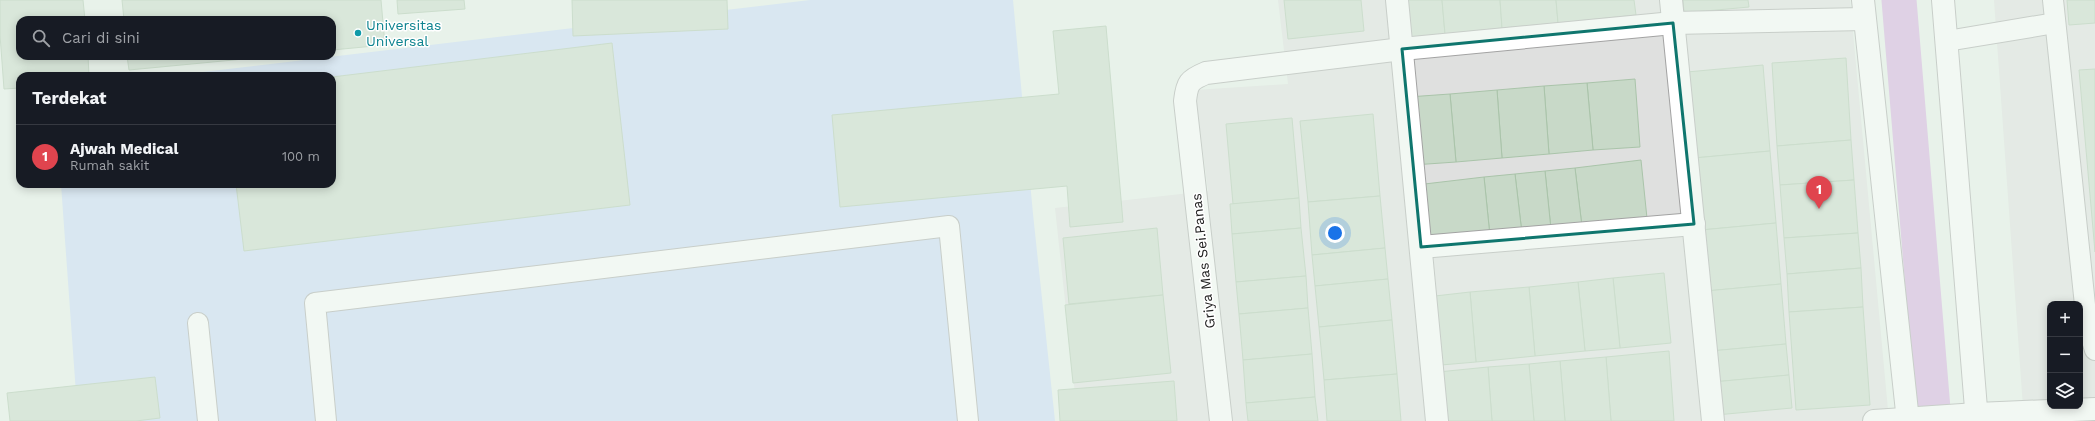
<!DOCTYPE html>
<html lang="id">
<meta charset="utf-8">
<style>
:root{--surface:#171b24;--page:#242831;--text:#f1f3f6;--muted:#9ea1a6;--line:#363941;--accent:#1a73e8}
body{margin:0;font-family:"Work Sans",sans-serif;background:var(--page);color:var(--text)}
.controls{position:absolute;right:12px;bottom:12px;display:grid;overflow:hidden;border-radius:8px;box-shadow:0 2px 10px #0003}
.controls button{width:36px;height:36px;display:grid;place-items:center;padding:0;border:0;border-bottom:1px solid var(--line);background:var(--surface);color:var(--text);font:20px sans-serif}
.you{position:absolute;left:1335px;top:233px;width:14px;height:14px;margin:-10px;border:3px solid #fff;border-radius:50%;background:#1a73e8;box-shadow:0 0 0 6px #1a73e833}
.badge{display:grid;place-items:center;width:26px;height:26px;border-radius:50%;background:var(--accent);color:#fff;font-size:13px;font-weight:700}
.pin{position:absolute;translate:-50% -33px;filter:drop-shadow(0 1px 2px #0008)}
.pin::after{content:'';position:absolute;top:21px;width:14px;height:12px;background:inherit;clip-path:polygon(0 0,100% 0,50% 100%)}
.list{margin:0;padding:0;list-style:none}
h2{display:flex;justify-content:space-between;align-items:center;height:52px;margin:0;padding:0 16px;font-size:17px}
h2 small{font-size:13px;font-weight:400;color:var(--muted)}
.list li{display:grid;grid-template-columns:26px 1fr auto;gap:12px;align-items:center;box-sizing:border-box;height:64px;padding:0 16px;border-top:1px solid var(--line)}
.list b{display:block;font-size:15px;white-space:nowrap}
.list p{margin:0;font-size:13px;white-space:nowrap;color:var(--muted)}
.list em{font-size:13px;font-style:normal;color:var(--muted)}
.icon{flex:none;width:22px;height:22px;fill:none;stroke:currentColor;stroke-width:2;stroke-linecap:round;stroke-linejoin:round}
.map{position:relative;flex:none;width:2095px;height:421px;overflow:hidden}
.search{position:absolute;background:var(--surface);box-shadow:0 2px 10px #0003;left:16px;top:16px;width:320px;height:44px;display:flex;align-items:center;gap:10px;box-sizing:border-box;padding:0 14px;border-radius:12px;color:var(--muted);font-size:15px}
.panel{position:absolute;background:var(--surface);box-shadow:0 2px 10px #0003;left:16px;top:72px;width:320px;height:116px;border-radius:12px}
.map>svg:first-child{display:block}
</style>
<div class="map">
<svg width="2095" height="421" viewBox="0 0 2095 421">
<rect width="100%" height="100%" fill="#e8f2ea"/>
<g fill="#dfe0df" fill-rule="evenodd">
<path d="M1278,0H1850L1889,421H1078L1055,208L1208,191L1195,90L1288,84Z"/>
<path d="M1994,0H2095V421H2024ZM2050,304H2080V406H2050Z"/>
</g>
<path fill="#c7d9fa" d="M810,0H1013L1033,214L1055,421H78L61,184H332V76H169Z"/>
<g fill="none" stroke-linecap="round" stroke-linejoin="round">
<path stroke="#d4a9df" stroke-width="35" d="M1899,0L1934,421"/>
</g>
<g fill="#c8d9c8" stroke="#aac4aa">
<path d="M0,0H83L85,20H20V56H88L89,76H20V88L4,89L0,35Z"/>
<path d="M122,0H381L385,45L332,50V20H124Z"/>
<path d="M397,0H464L465,9L398,14Z"/>
<path d="M572,0H727L728,29L573,36Z"/>
<path d="M1284,0H1361L1364,31L1288,39Z"/>
<path d="M1407,0H1442L1445,34L1411,37Z"/>
<path d="M1442,0H1500L1502,28L1445,34Z"/>
<path d="M1500,0H1556L1558,23L1502,28Z"/>
<path d="M1556,0H1634L1636,15L1558,23Z"/>
<path d="M1683,0H1748L1749,7L1684,13Z"/>
<path d="M2067,0H2095V23L2069,25Z"/>
<path d="M1106,26L1123,222L1070,227L1067,186L840,207L832,115L1059,94L1053,31Z"/>
<path d="M612,43L630,205L244,251L236,184H332V77Z"/>
<path d="M127,56H275L129,70Z"/>
<path d="M1846,58L1851,140L1777,146L1772,63Z"/>
<path d="M1763,65L1770,151L1694,158L1687,72Z"/>
<path d="M2095,69V252L2079,70Z"/>
<path d="M1635,79L1640,147L1593,150L1587,83Z"/>
<path d="M1587,83L1593,150L1549,154L1544,86Z"/>
<path d="M1544,86L1549,154L1502,158L1497,90Z"/>
<path d="M1497,90L1502,158L1456,162L1450,94Z"/>
<path d="M1450,94L1456,162L1413,165L1408,97Z"/>
<path d="M1373,114L1380,196L1308,202L1300,121Z"/>
<path d="M1292,118L1299,198L1233,204L1226,124Z"/>
<path d="M1851,140L1854,180L1780,185L1777,146Z"/>
<path d="M1770,151L1776,223L1701,230L1694,158Z"/>
<path d="M1641,160L1648,228L1583,235L1575,168Z"/>
<path d="M1575,168L1583,235L1552,239L1545,171Z"/>
<path d="M1545,171L1552,239L1523,242L1515,174Z"/>
<path d="M1515,174L1523,242L1491,246L1484,177Z"/>
<path d="M1484,177L1491,246L1423,252L1416,185Z"/>
<path d="M1854,180L1858,233L1784,238L1780,185Z"/>
<path d="M1380,196L1385,248L1312,255L1308,202Z"/>
<path d="M1299,198L1301,228L1232,234L1230,204Z"/>
<path d="M1776,223L1781,284L1706,291L1701,230Z"/>
<path d="M1157,228L1163,295L1069,304L1063,238Z"/>
<path d="M1301,228L1306,276L1236,282L1232,234Z"/>
<path d="M1858,233L1861,268L1787,274L1784,238Z"/>
<path d="M1385,248L1388,279L1315,286L1312,255Z"/>
<path d="M1861,268L1863,307L1789,312L1787,274Z"/>
<path d="M1664,273L1671,343L1620,348L1613,278Z"/>
<path d="M1306,276L1308,308L1239,314L1236,282Z"/>
<path d="M1613,278L1620,348L1585,351L1578,282Z"/>
<path d="M1388,279L1392,320L1319,327L1315,286Z"/>
<path d="M1578,282L1585,351L1535,356L1529,287Z"/>
<path d="M1781,284L1786,344L1711,351L1706,291Z"/>
<path d="M1529,287L1535,356L1476,362L1470,292Z"/>
<path d="M1470,292L1476,362L1441,365L1435,296Z"/>
<path d="M1163,295L1171,373L1073,383L1065,305Z"/>
<path d="M1863,307L1870,405L1796,410L1789,312Z"/>
<path d="M1308,308L1312,354L1243,360L1239,314Z"/>
<path d="M1392,320L1397,374L1324,380L1319,327Z"/>
<path d="M1786,344L1789,375L1713,382L1711,351Z"/>
<path d="M1669,351L1674,421H1611L1606,357Z"/>
<path d="M1312,354L1315,397L1246,403L1243,360Z"/>
<path d="M1606,357L1611,421H1565L1560,361Z"/>
<path d="M1560,361L1565,421H1534L1529,364Z"/>
<path d="M1529,364L1534,421H1492L1488,367Z"/>
<path d="M1488,367L1492,421H1442L1438,372Z"/>
<path d="M1397,374L1401,421H1327L1324,380Z"/>
<path d="M1789,375L1792,408L1716,415L1713,382Z"/>
<path d="M155,377L160,418L136,421H10L7,393Z"/>
<path d="M1174,381L1177,421H1060L1058,390Z"/>
<path d="M1315,397L1318,421H1248L1246,403Z"/>
</g>
<g fill="none" stroke-linecap="round" stroke-linejoin="round">
<g stroke="#a3a3a3" stroke-width="22">
<g id="service">
<path d="M2053,0L2087,324L2095,350"/>
<path d="M1947,41L2055,23"/>
<path d="M198,323L208,421"/>
<path d="M326,421L315,303L949,226L968,421"/>
</g>
</g>
<g stroke="#a3a3a3" stroke-width="24">
<g id="minor">
<path d="M1397,0L1437,421"/>
<path d="M1671,0L1713,421"/>
<path d="M1863,0L1908,421"/>
<path d="M1943,0L1977,421"/>
<path d="M1421,247L1694,224"/>
<path d="M1221,421L1185,101C1187,83 1189,80 1206,73L1402,49L1673,23L1864,19"/>
<path d="M1874,421L1977,414L2095,409"/>
</g>
</g>
<use href="#service" stroke="#fff" stroke-width="20"/>
<use href="#minor" stroke="#fff" stroke-width="22"/>
</g>
<path d="M0 0H2095V421H0ZM1673,23L1694,224L1421,247L1402,49Z" fill="#e8f2ea" fill-opacity=".55" fill-rule="evenodd"/>
<path fill="none" stroke="#0f766e" stroke-width="3" stroke-linejoin="round" d="M1673,23L1694,224L1421,247L1402,49Z"/>
<circle fill="#0f9aa8" stroke="#fff" stroke-width="1.5" cx="358" cy="33" r="4"/>
<g text-anchor="middle" dominant-baseline="central" stroke-width="3" stroke-linejoin="round" paint-order="stroke">
<g font-size="14" fill="#0d838f" stroke="#fff" text-anchor="start">
<text x="366" y="25">Universitas<tspan x="366" dy="16">Universal</tspan></text>
</g>
<g font-size="14" fill="#222" stroke="#fff">
<text transform="translate(1203 261) rotate(-96)">Griya Mas Sei.Panas</text>
</g>
</g>
</svg>
<div class="controls">
<button>+</button>
<button>−</button>
<button><svg class="icon" aria-label="layers" viewBox="0 0 24 24"><path d="M12 4l9 5-9 5-9-5zM3 14l9 5 9-5"/></svg></button>
</div>
<div class="you"></div>
<div class="pin badge" style="left:1819px;top:209px;background:#e0444e">1</div>
<div class="search"><svg class="icon" aria-label="search" viewBox="0 0 24 24"><circle cx="10" cy="10" r="6"/><path d="M15 15l6 6"/></svg>Cari di sini</div>
<section class="panel">
<h2>Terdekat<small></small></h2>
<ul class="list">
<li><span class="badge" style="background:#e0444e">1</span><div><b>Ajwah Medical</b><p>Rumah sakit</p></div><em>100 m</em></li>
</ul>
</section>
</div>
